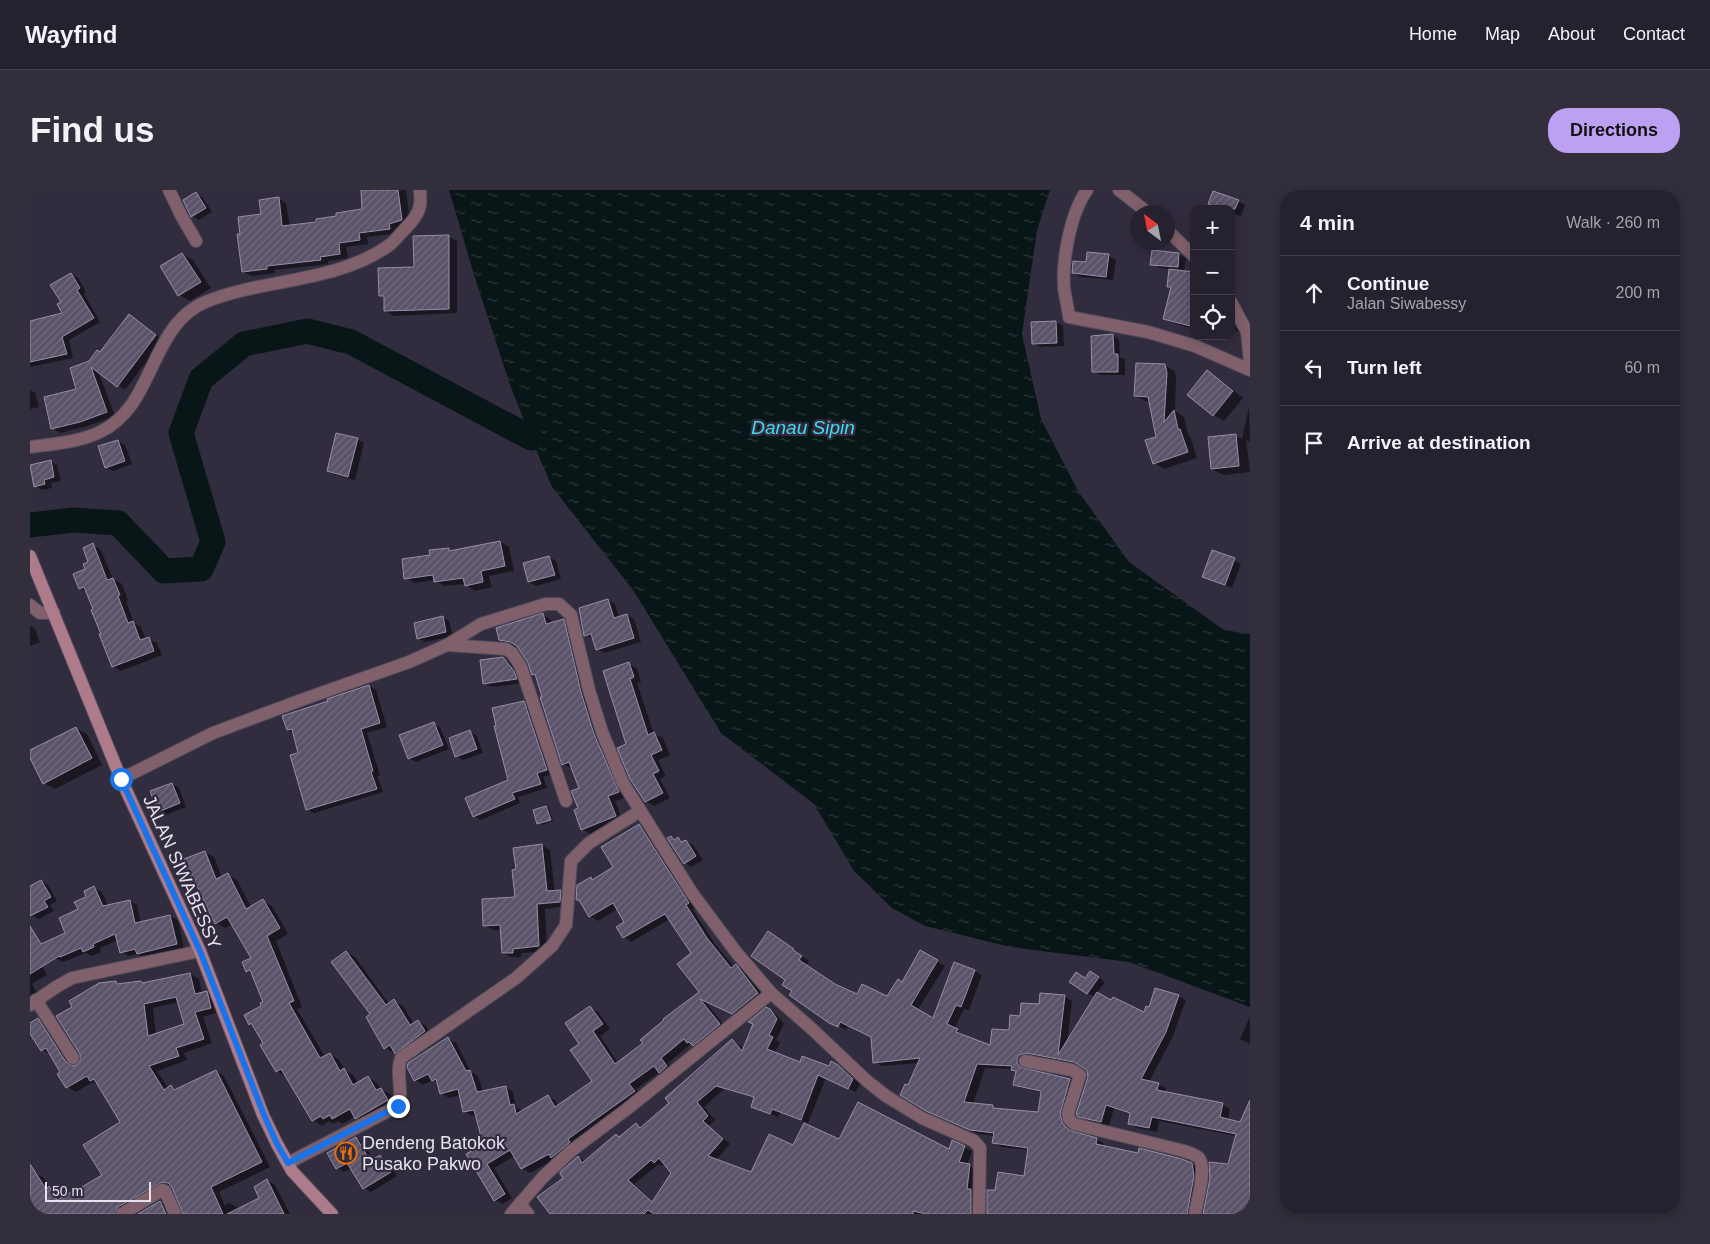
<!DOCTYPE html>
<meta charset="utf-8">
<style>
:root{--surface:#26212f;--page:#322e3b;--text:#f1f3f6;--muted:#a4a3aa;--line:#423e4b;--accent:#bca0f2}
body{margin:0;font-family:Arial,sans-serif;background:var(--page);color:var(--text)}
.controls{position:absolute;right:15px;top:15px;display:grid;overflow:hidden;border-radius:10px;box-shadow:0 2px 12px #0003}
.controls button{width:45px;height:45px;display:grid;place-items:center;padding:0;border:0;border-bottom:1px solid var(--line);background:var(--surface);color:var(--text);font:25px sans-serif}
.compass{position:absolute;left:1100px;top:15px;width:45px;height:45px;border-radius:50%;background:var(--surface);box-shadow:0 2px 12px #0003;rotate:328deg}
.scale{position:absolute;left:15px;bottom:12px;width:106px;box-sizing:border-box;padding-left:5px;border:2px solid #e6e2ef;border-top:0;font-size:14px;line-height:18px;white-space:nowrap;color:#e6e2ef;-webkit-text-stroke:4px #322c3f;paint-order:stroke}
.stop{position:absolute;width:15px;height:15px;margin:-11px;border:4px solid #1a73e8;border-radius:50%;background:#fff}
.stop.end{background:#1a73e8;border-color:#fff;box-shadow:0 1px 5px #0008}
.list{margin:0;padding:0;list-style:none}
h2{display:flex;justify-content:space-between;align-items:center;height:65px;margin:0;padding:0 20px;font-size:21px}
h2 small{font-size:16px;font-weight:400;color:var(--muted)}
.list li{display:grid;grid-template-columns:32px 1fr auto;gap:15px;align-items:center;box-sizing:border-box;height:75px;padding:0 20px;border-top:1px solid var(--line)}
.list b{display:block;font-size:19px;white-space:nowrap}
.list p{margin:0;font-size:16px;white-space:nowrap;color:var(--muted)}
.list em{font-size:16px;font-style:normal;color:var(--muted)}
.icon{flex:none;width:28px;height:28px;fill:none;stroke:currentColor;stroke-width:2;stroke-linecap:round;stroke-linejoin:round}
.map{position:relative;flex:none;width:1220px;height:1024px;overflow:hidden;border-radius:20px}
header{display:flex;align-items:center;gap:30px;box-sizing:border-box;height:70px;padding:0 25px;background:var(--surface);border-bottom:1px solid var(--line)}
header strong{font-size:24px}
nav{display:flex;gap:28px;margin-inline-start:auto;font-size:18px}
.intro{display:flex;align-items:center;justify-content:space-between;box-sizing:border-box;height:120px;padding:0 30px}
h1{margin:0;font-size:35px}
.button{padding:12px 22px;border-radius:20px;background:var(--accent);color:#111;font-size:18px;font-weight:700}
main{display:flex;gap:30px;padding:0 30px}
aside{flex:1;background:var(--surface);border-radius:20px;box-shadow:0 2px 12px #0003}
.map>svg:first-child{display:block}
</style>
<header>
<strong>Wayfind</strong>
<nav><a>Home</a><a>Map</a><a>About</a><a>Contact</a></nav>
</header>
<div class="intro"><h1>Find us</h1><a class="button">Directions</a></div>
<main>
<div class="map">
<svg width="1220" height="1024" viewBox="0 0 1220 1024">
<defs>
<pattern id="water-ripples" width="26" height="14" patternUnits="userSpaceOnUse" patternTransform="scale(1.25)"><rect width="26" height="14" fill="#091618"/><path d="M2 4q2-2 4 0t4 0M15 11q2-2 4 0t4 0" fill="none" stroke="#2d383a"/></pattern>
<pattern id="building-hatch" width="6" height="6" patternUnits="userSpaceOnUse" patternTransform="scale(1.25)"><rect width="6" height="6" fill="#5a5369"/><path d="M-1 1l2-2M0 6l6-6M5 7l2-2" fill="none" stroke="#726b7f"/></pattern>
</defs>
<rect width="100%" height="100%" fill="#322c3f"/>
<path fill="url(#water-ripples)" d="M419,0H1020L1007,40L992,144L1011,229L1048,301L1099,372L1194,440L1220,444V817L1099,772L980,757L895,736L862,718L824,681L784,614L691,543L603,400L522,297L501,248L480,195L445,88Z"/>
<g fill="#0007" fill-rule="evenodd">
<path d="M332,0H376L380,34L367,38L368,43L337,47L338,54L316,57L318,68L298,71V74L245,80V83L222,86L213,82L211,45L248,8L256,13L260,37L288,33L333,20Z"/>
<path d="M166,4L173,8L182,22L169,30L162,26Z"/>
<path d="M1208,11L1215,15L1211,26L1201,23V19H1189L1179,14Z"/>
<path d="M418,46L427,51V123L364,126L355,121V108L351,105L385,78Z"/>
<path d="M1058,63L1079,66L1086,70L1083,90L1050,87L1043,83L1057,74Z"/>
<path d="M152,64L163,70L181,98L160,111L149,105Z"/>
<path d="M1149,64L1156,68L1154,82L1164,83V139L1143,133L1135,128L1142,99L1138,96L1140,79L1129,78L1122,74Z"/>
<path d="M41,84L48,88L56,102L54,104L70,132L39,150L43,168L0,177V132L34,124L32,113Z"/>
<path d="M1201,128L1207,131L1212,143L1201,140Z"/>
<path d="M107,130L133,150L95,200L68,181L85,226L58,236L30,243L23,238L48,200L60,172Z"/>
<path d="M1026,132L1033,136L1034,156L1010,157L1003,153Z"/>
<path d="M1082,145L1089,149L1090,167L1095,169V185H1070L1063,181Z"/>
<path d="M1134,175L1145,181L1146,189L1145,221L1154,227L1158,245L1160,246L1167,268L1134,279L1124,273L1128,247L1120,212L1115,211L1105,206Z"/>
<path d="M1177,182L1188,188L1213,208L1194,231L1183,225Z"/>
<path d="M0,200L5,203L9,217L0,219Z"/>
<path d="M1219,217L1220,252L1216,250L1220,282L1193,285L1182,279L1206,246L1212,249Z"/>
<path d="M327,249L334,253L325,290L305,285L298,281Z"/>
<path d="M88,251L95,255L102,274L83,281L76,277Z"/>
<path d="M20,271L27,275L31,291L21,293L22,298L12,300L5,296L0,276Z"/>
<path d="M470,352L479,357L484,381L459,386L462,397L445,401L436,395L435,394L414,396L404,390L385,393L376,388L402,366L419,359L423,361Z"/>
<path d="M63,355L71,360L83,389L92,394L98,410L96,411L104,433L111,437L116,450L119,449L127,453L132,465L91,481L83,476L57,402L50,398L60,373Z"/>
<path d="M519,367L526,371L531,389L506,396L499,392Z"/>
<path d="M1204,370L1211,374L1202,398L1174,386Z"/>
<path d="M578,410L585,414L589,428L597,425L604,429L611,452L574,463L567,459L564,449L556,445Z"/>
<path d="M513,425L521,430L522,433L533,431L542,436L597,607L585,611L593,631L561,644L552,639L550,619L551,598L542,579L533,574L507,486L503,484L499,472L488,456L479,455L470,450Z"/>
<path d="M412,427L419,431L423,446L395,452L388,448Z"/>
<path d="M0,436L5,439L10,452L0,456Z"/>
<path d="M473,468L480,472L490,486L493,493L461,497L454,493Z"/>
<path d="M598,474L607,478L611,492L607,493L624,544L633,548L640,565L628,570L636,586L630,589L640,608L624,616L615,611L598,555Z"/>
<path d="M339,496L346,500L357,537L337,543L350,585L347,586L353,602L284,623L277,619L270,564L264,543L258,540L300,512Z"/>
<path d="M494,512L500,516L523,584L513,587L517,598L488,607L490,613L451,630L444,626L436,609L480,591Z"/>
<path d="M403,533L410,537L419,559L386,572L379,568Z"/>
<path d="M46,538L57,544L72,575L25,599L14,593L0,565V562Z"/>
<path d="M440,542L447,546L453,563L433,570L426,566Z"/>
<path d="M142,594L149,598L156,617L136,625L129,621Z"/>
<path d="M516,617L519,619L523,631L511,635L508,633Z"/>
<path d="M609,635L617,640L666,718L663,720L685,754L704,777L706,776L714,780L735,808L711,828L674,810L697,839L666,857L661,854L638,873L644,881L638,886L630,882L606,899L612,906L525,969L500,983L492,978L485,966L464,978L482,1008L473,1014L465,1010L438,965L455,955L447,925L442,926L434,921L430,905L419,908L411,903L408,893L403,890L393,895L385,890L418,848L426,853L441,882L448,886L453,902L476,897L483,902L486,917L491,920L492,922L518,906L526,911L529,916L563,891L550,854L560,818L568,822L580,839L570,846L588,873L614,854L671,803L662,763L640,729L601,752L594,747L596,733L588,719L568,731L560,726L552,712L547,710L561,689L564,690L585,678Z"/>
<path d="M641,648L646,650L648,649L654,652L656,651L663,655L673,670L661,677L655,673Z"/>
<path d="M512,655L520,660L525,702L530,701L539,706L538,716L515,719L517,761L491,763V767H481L473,763L472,740H463L454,735L487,708V680Z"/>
<path d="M175,662L184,667L192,688L198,685L207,690L221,717L233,711L242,716L258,744L246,751L272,817L267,819L295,867L300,864L309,870L316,881L323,885L328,893L338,887L347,893L351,899L360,904L367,915L336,933L325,926L313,934L308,931L303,934L299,931L292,936L283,930L256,887L247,881L234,854L224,836L220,834L235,812L224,785L217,781L223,769L203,734L195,738L186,733L169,699L162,695Z"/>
<path d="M11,691L18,695L27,711L20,715L24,721L9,729L2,725L0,721V697Z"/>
<path d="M64,698L72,702L78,716L100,711L107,715L111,733L140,726L148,730L154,758L115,768L108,764L99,766L91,762L88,750L70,758L71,762L62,766L56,763L33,772L25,768L49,720Z"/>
<path d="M746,747L779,771L776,775L807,796L828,806L858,808L872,793L891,762L915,776L887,821L904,830L944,781L952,785L939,820L934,819L924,839L934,845V846L962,856L980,841L991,827L1010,816L1034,806L1042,811L1037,853L1065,807L1057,803L1055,789L1067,786L1075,792L1067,803L1082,812L1114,824L1120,818L1148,806L1156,810L1143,846L1119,892L1128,894L1136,898L1135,903L1192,914L1200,919L1198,930L1211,934L1220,912V1024H1175L1198,975L1206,946L1129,931L1127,942L1107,938L1099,934L1101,924L1084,918L1079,936L1057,930L1049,926L1059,887L1058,880L1052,876L1004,867L994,874L995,880L1040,890L1047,894L1037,929L1040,940L1043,943L1067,949L1074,954L1073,957L1162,974L1170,979L1165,1024H958L966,1002L995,988L999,960L971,957L964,952L965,946L949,944L905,925L878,896L889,873L852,876L844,872L842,847L818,835L816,840L800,832L763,801L757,790ZM955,878L983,879L987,882L984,894L992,898L1012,903L1009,924L969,920L963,917L943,914Z"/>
<path d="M0,755L17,785L2,794L9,806L0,812Z"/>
<path d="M316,762L325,767L359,814L364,811L373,816L384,834L388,831L396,836L403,846L374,868L355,858Z"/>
<path d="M160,784L169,789L172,803L176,802L185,807L189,822L173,827L182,853L154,863L157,870L127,881L138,898L141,896L147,900L186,881L194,886L240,977L189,1002L195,1016L199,1013L208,1018L231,1008L237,990L245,995L260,1024H169L141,996L97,1022L95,1024H0V986L5,983L14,988L20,998L28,1003L31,1009L43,1004L74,986L92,932L69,895L63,892L46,902L37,897L32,882L21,865L12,860L0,841V834L8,829L16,834L44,877L52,872L86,792L90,795L111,792L115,794ZM149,812L155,835L126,845L123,818Z"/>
<path d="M736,819L747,825L754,834L746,850L750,852L745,863L771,873L799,877L807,876L816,881L830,894L826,902L796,888L778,933L750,922L748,927L730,920L722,916L725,908L694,899L674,917L685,930L679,936L700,954L686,970L722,984L764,957L809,950L920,961L934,957L942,961L937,975L947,980L948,1024H521L535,989L548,967L556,972L607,935L612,938L641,913L702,851L710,855L714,860ZM635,973L643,983L623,1012L604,994L629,974L632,976Z"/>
<path d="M1220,826V854L1210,849Z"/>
<path d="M326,948L333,952L343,970L350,966L357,970L367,986L341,1002L334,998L322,978L314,982L307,978L298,963Z"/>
<path d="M130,1012L139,1017L142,1024H110Z"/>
</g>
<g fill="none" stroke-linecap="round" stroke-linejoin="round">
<path stroke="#091618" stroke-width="25" d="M0,335L43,330L88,333L134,381L171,379L183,352L151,243L171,189L214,154L277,141L321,152L501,248"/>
</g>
<g fill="url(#building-hatch)" stroke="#978fa7" fill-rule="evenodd">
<path d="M331,0H368L372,30L359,34L360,39L329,43L330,50L309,53L310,64L290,67L291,70L237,76V79L212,82L207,44H210L208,27L231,24L229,10L249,7L252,36L286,32V29L306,26V23L332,19Z"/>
<path d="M1183,1L1209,10L1205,19H1190L1178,14Z"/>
<path d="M166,2L176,18L161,27L153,10Z"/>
<path d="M419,45V119L354,121V106H349L348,78L384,77L383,46Z"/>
<path d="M1122,60L1149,63L1148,77L1120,75Z"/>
<path d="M1057,62L1079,64L1076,87L1042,83L1043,71L1056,72Z"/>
<path d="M152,63L171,92L148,106L130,76Z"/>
<path d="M1139,79L1164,82V137L1133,129L1141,97H1137Z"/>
<path d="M41,83L50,98L47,100L64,128L32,147L37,164L0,172V131L32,123L27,114L31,112L20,95Z"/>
<path d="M99,124L126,145L87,197L61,177L77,222L50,232L21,239L14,207L46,199L40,178L59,171L67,160L70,162Z"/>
<path d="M1026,131L1027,153L1002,154L1001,132Z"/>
<path d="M1083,144L1084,164H1088V182H1062L1061,146Z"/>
<path d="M1106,173L1135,174L1137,183L1134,232L1144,220L1148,239H1150L1158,262L1123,274L1115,250L1126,247L1118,207L1104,206Z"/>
<path d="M1177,180L1203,201L1183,226L1157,205Z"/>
<path d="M306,243L328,248L318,287L297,281Z"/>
<path d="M1206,244L1209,276L1181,279L1178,247Z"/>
<path d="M88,250L95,271L75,278L68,256Z"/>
<path d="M21,270L24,287L14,290L15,294L4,297L0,275Z"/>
<path d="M470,351L475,376L451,381L453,392L435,396L433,388L404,392L403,385L374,389L372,369L400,365L399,360L419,358V361Z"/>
<path d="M63,353L77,390L83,388L90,405L88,406L98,433L103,431L110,450L119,447L124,461L82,477L69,444H71L61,420L63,419L54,397L49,399L43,384L55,379L53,374L58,372L53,358Z"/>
<path d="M1182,360L1205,368L1195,395L1172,387Z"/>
<path d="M519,366L525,385L498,392L493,373Z"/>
<path d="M578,409L584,428L597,424L604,448L566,460L561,444L554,446L549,418Z"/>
<path d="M513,423L516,434L534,429L551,502L564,544L589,602L578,606L586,626L551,640L544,620L548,618L541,601L549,598L539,572L532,575L510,507H512L505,484L502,485L498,473L487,456L480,452L469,450L466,438Z"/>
<path d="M413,426L416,442L387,449L384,433Z"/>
<path d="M473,467L484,481L487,489L453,494L450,470Z"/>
<path d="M599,472L604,487L600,489L618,545L624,542L632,560L621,565L629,581L623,584L633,603L615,612L600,589L587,558L596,554L573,481Z"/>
<path d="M339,495L350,533L331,539L343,581L341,582L347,599L276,620L260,565L268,563L262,539L257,540L252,526L298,511L297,509Z"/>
<path d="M494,511L517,580L507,583L511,594L482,603L485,609L443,627L435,608L478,590L464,536H466L462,518Z"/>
<path d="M404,532L413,555L378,569L369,545Z"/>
<path d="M46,537L62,568L13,594L0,568V560Z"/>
<path d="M440,540L447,559L425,567L419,548Z"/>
<path d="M142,593L150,613L128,622L120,601Z"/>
<path d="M516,616L521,630L507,634L503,620Z"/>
<path d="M609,634L659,713L656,715L677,748L701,778L706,774L728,803L702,824L670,809L690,834L663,856L659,852L657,853L654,849L631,868L637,876L629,883L624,876L599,894L605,901L538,949L540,952L521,968L519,964L491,979L480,960L457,974L475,1004L464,1011L436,964L453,954L444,920L433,922L428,899L410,904L406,889L402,891L398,884L384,891L377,877L378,873L418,847L436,881L440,880L447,902L476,896L480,915L484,914L486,924L518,905L525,917L562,891L540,860L549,854L535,833L560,816L573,834L563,841L585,874L613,853L610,850L634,830L633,829L669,802L647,774L661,763L635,724L593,748L586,737L594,732L583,713L559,727L549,710H546L547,695L561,687L562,690L583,677L571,657Z"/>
<path d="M641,646L644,650L648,647L651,652L656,650L666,666L654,674L637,648Z"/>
<path d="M512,654L517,701L531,700L530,712L507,714L509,756L483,759V763H472L470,735L453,736L452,709L485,707L482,680L486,679L483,658Z"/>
<path d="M175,661L186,689L198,683L216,719L233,709L250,738L237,746L264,811L259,813L290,868L300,863L310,881L314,878L323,895L338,886L346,900L351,898L358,910L325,929L320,919L302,929L300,925L293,929L291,926L282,931L251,879L246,882L230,855L233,853L221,833L219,835L214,825L231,816L230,813L233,812L220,780L216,782L212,772L221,768L197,727L185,734L166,694L161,696L151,670Z"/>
<path d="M11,690L21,707L14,711L18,717L0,726V696Z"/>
<path d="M64,696L73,716L100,710L105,733L140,725L147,754L107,764L105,759L90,763L85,744L63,754L64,757L53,762L51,758L30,767L29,766L0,784V736L11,754L35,743L29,728L48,719L44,712L56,707L54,701Z"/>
<path d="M738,741L764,759L763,760L772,766L769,770L805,794L827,804L832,794L857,806L868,789L872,792L890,760L908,770L881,815L903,828L924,772L945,780L931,817L926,815L917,834L928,839L926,842L960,855L962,839L979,840L980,825L990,826L991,813L1009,814L1010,803L1035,805L1028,865L1067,802L1081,810L1083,807L1114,822L1116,816L1119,817L1125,798L1149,805L1136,842L1111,889L1129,893L1127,900L1193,913L1190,927L1210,932L1220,910V1024H1173L1180,988L1179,972L1198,974L1206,944L1122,927L1119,938L1098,934L1100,923L1076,915L1071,932L1048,927L1046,924L1058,887L1057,880L1044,872L996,863L989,865L987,869V873L990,877L1040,889L1030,924L1033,934L1039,940L1067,948L1066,954L1108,963L1109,958L1152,969L1162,973L1164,986L1157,1024H957V1000H965L968,982L994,986L998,958L962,953L964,943L940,940L896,921L870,905L875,894L878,895L890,868L843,873L841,847L810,832L808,837L799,833L759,805L762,801L752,795L755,790L721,766ZM947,874L982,876L981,880L986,881L983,895L1010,901L1011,902L1008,922L963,918V915L934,912Z"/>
<path d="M316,761L356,815L364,809L380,835L388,830L395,841L365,864L360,855L354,859L336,827L340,824L301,772Z"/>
<path d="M1060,781L1069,787L1057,804L1039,792L1046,782L1055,788Z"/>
<path d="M160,783L165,804L177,801L181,818L165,822L174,849L146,858L149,866L119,876L134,900L141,895L144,900L186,880L232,972L181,997L193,1024H153L142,997L138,993L132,992L88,1017L84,1024H0V974L16,999L19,996L27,1010L41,1002L42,1003L72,985L53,955L90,932L64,889L60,891L57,886L36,898L27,884L30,882L16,858L11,861L0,844V833L8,828L36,872L44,876L50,871V864L26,826L42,817L39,811L69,793L86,791L87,794L111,791L112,793ZM146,807L154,834L118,846L114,814Z"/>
<path d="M736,817L740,819L747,829L739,845L743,847L737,859L770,872L772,866L799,876L801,871L808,875L823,889L818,899L788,885L771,930L742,919L740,924L721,917L724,907L686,896L667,912L678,926L673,931L693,949L678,966L721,982L739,944L763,955L774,933L809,949L828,912L919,959L922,950L935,956L929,972L940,974L937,999H941V1024H896L883,1021V1024H624L618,1020L614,1024H520L507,1007L533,988L530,984V982L548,966L552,973L586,944L589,947L606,933L610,938L639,913L635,908L702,849L712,861L723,834L718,832ZM629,968L641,983L622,1012L598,990L621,970L624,973Z"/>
<path d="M326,947L340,971L350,965L361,982L333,999L317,973L306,979L297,963Z"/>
<path d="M237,989L254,1024H197L229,1008L224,997Z"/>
<path d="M130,1011L136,1024H108Z"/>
</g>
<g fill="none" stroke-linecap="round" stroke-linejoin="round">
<g stroke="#4f495b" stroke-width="14">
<g id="minor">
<path d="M139,0L152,27L166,51"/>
<path d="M1057,0C1041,22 1032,69 1034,97C1035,107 1038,117 1039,127L1118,142L1165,156L1220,180"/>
<path d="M1089,0L1117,22"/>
<path d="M1138,41L1164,66"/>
<path d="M1201,112L1217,142L1220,173"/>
<path d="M0,257C22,254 50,252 70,242C126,216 119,133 178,111C236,88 305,93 358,56C364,52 369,45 374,40C380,34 389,24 390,15C391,10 390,5 390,0"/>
<path d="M0,415L10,423H24"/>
<path d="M417,455L476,459L482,463L491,477L536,611"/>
<path d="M91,589L183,543L274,509L379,472L417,455L451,434L516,414H529L541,425L559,500L572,542L593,593L662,703L706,762L741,803L782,839L837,891L856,906L892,928L944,951L950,958L949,1024"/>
<path d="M6,810L43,868"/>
<path d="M995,871L1042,880L1050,885L1038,923L1039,929L1044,934L1154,961C1160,963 1165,964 1169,968C1177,978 1167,1011 1165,1024"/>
<path d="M258,973L368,916C374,901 365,883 371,868L486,788L522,756L536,735L541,671L559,653L610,621"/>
<path d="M490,1013L498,1024"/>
<path d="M92,1024L132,1000L135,1001L145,1024"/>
<path d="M481,1024L513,987L541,961L597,919L741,803"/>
</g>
</g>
<g stroke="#4f495b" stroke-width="14">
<path id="tertiary" d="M0,815L26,797L42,788L170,761"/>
</g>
<g stroke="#4f495b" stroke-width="14">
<path id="secondary" d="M0,366L91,589L170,761L233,925L247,954L262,981L302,1024"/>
</g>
<use href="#minor" stroke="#80606a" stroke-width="12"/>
<use href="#tertiary" stroke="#80606a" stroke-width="12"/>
<use href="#secondary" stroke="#ad7b8a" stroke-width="12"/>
</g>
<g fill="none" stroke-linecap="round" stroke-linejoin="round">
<path stroke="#1a73e8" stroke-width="6" d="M91,589L170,761L234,925L247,954L258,973L368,916"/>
</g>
<defs>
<g id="restaurant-ring" transform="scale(1.125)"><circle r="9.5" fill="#322c3f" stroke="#e8710a" stroke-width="1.5"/><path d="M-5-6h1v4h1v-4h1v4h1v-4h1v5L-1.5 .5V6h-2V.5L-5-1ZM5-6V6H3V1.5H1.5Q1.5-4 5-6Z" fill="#e8710a"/></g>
</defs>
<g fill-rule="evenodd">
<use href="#restaurant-ring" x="316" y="963"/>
</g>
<g text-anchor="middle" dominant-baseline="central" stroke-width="4.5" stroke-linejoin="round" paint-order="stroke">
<g font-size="18" fill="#e6e2ef" stroke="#322c3f">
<text transform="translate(152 682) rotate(66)">JALAN SIWABESSY</text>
</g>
<g font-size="18" fill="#e6e2ef" stroke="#322c3f" text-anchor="start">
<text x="332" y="953">Dendeng Batokok<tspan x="332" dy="21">Pusako Pakwo</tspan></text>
</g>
<g font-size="19" font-style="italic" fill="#40d9ed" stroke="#322c3f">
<text x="773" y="237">Danau Sipin</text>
</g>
</g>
</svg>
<div class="controls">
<button>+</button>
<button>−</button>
<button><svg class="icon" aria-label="locate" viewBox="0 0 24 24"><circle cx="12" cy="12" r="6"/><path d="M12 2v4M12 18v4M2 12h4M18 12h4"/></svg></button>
</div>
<svg class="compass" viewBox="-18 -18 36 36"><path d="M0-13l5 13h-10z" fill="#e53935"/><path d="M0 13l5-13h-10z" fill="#a4a3aa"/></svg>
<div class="scale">50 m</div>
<div class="stop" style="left:91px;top:589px"></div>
<div class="stop end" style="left:368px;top:916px"></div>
</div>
<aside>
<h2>4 min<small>Walk · 260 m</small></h2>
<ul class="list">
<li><svg class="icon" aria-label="ahead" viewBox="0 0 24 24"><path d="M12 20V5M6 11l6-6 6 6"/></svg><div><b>Continue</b><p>Jalan Siwabessy</p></div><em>200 m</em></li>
<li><svg class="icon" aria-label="left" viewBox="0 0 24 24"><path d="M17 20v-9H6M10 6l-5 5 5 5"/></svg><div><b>Turn left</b></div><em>60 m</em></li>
<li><svg class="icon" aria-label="arrive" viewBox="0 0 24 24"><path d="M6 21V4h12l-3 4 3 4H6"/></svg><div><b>Arrive at destination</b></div></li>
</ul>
</aside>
</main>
